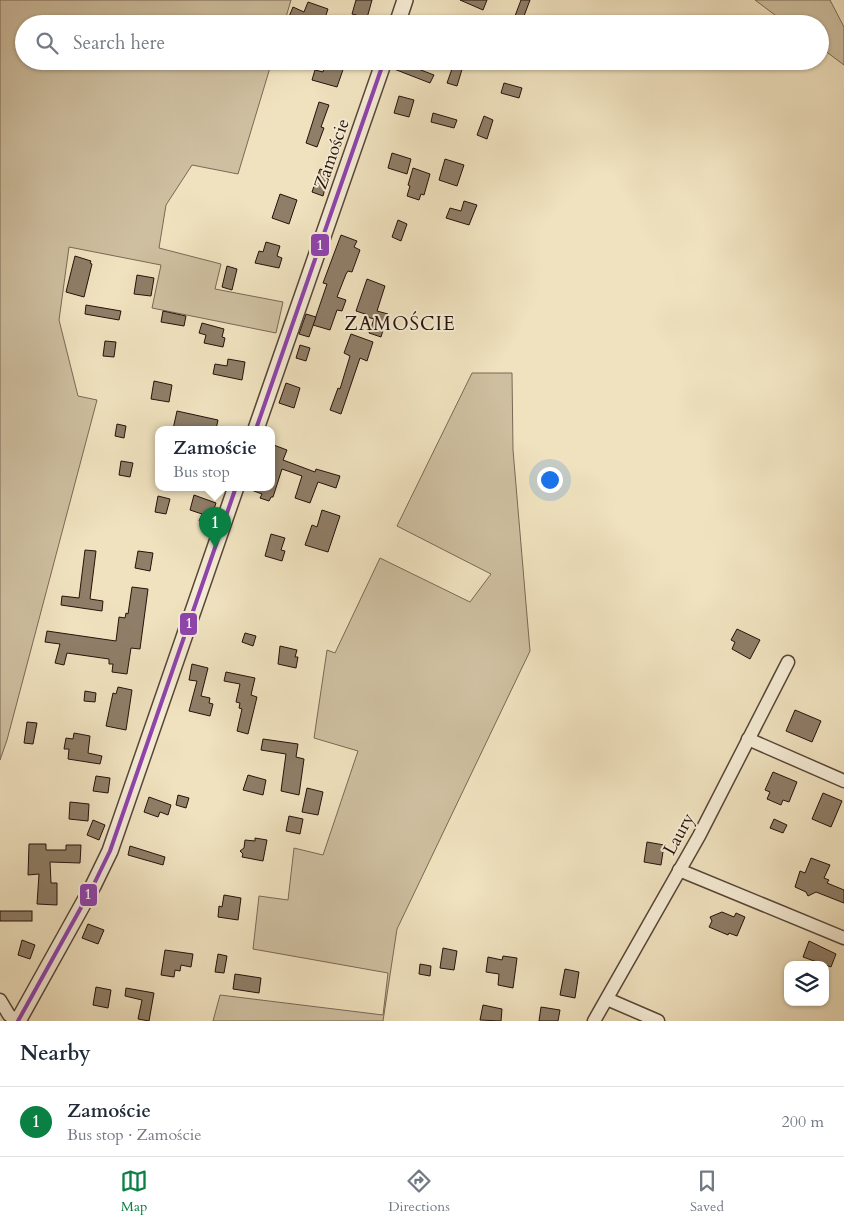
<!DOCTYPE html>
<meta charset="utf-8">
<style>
:root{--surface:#fff;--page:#f6f6f7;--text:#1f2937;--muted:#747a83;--line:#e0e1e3;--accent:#0b8043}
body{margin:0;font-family:Cardo,serif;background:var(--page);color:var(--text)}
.controls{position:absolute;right:15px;bottom:15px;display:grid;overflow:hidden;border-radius:10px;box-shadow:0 1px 4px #0004}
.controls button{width:45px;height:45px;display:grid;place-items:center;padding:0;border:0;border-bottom:1px solid var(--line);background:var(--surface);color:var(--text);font:25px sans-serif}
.you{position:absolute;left:549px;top:479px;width:18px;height:18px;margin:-12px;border:4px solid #fff;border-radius:50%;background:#1a73e8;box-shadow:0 0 0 8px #1a73e833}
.badge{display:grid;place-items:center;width:32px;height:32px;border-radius:50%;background:var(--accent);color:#fff;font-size:16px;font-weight:700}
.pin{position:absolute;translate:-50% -41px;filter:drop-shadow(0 1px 2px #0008)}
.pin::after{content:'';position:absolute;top:26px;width:18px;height:15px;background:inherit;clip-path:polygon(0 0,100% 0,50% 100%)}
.popup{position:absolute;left:155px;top:426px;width:120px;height:65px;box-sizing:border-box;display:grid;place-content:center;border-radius:10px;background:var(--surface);filter:drop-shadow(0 1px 4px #0005);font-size:16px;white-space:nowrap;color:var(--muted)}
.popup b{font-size:19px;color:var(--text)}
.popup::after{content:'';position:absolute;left:50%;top:100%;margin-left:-10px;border:10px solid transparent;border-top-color:var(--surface)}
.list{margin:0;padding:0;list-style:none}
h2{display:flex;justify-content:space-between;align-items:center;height:65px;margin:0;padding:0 20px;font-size:21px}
h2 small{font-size:16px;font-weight:400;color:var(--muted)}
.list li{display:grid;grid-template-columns:32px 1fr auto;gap:15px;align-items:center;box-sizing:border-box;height:70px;padding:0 20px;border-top:1px solid var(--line)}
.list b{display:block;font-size:19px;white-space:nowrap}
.list p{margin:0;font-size:16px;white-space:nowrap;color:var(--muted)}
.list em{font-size:16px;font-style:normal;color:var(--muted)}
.icon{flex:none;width:28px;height:28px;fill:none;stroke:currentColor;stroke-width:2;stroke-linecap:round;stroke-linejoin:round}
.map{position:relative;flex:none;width:844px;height:1021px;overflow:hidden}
.search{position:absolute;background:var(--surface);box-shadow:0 1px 4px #0004;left:15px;right:15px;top:15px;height:55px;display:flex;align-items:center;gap:12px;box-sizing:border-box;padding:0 18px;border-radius:28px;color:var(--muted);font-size:19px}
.sheet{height:135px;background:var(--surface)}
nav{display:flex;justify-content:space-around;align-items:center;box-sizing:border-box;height:70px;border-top:1px solid var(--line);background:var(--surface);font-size:14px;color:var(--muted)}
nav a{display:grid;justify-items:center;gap:2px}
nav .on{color:var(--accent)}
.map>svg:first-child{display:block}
</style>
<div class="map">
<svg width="844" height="1021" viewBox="0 0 844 1021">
<rect width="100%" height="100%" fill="#f0e2bf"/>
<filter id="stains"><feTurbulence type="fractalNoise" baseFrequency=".004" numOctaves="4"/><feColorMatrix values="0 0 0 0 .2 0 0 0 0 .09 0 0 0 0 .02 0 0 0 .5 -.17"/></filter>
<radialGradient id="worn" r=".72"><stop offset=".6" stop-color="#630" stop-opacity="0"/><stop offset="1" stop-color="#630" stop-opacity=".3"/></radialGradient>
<g fill="#cebfa0" stroke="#7a6855">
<path d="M0,0H291L284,24H24V61H272L238,174L192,165L166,205L159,248L221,264L215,289L283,302L276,333L152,308L161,265L69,247L59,320L78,396L97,400L7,740L0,760Z"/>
<path d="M755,0H830L844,27V65L820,47V24H787Z"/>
<path d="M472,373H512L513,450L530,651L397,929L383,1021H213L220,995L383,1015L388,973L253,949L259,896L288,900L294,848L323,855L358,751L314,738L327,650L335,653L380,558L470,602L491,574L397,526Z"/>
</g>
<g fill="#8f7e68" stroke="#26120a">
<path d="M356,0H372L367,18L352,14Z"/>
<path d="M460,0H487L483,10Z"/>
<path d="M521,0H530L521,24H512Z"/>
<path d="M308,2L328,9L323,24H286L293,7L304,12Z"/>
<path d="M326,61H346L337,87L312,80L315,70L323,72Z"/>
<path d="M397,61H412L413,67L434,75L430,83L394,69Z"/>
<path d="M454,63L463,66L457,86L447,83Z"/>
<path d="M504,83L522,88L519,98L501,93Z"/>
<path d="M399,96L414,100L409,117L394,113Z"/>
<path d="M319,102L329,105L321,127L324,128L317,147L306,143Z"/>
<path d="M433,113L457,120L454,128L431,122Z"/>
<path d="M484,116L493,120L487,139L477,135Z"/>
<path d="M392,153L411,159L407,174L388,168Z"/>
<path d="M445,159L464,165L457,186L439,180Z"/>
<path d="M413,168L430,174L424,195L421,194L419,200L407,196L410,186L408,185Z"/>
<path d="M320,169L329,172L323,196L312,192Z"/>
<path d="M280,194L297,200L289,224L272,218Z"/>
<path d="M464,201L477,205L469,225L446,218L450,208L461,211Z"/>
<path d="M398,220L407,224L401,241L392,237Z"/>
<path d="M341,235L357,241L354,247L360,250L352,272L348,271L346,274L337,297L346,300L342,311L337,310L330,330L313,325L327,284L323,283Z"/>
<path d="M266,242L280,246L277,256L282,258L279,268L255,263L259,251L263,252Z"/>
<path d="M75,256L91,261L90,263L92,264L84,297L66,292Z"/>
<path d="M227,266L237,269L232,290L222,287Z"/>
<path d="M137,275L154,278L151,296L134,294Z"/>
<path d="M367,279L385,286L377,311L388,314L381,337L369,333L374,319L367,317L368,315L356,311Z"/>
<path d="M86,305L121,311L119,320L85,314Z"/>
<path d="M163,311L186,316L184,326L161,322Z"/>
<path d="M306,314L316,317L309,337L299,334Z"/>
<path d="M202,323L224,329L222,337L225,338L223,347L204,343L206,335L199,333Z"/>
<path d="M351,334L373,342L367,361L360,358L341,414L330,410L338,388L340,389L350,356L344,353Z"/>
<path d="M105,341L116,342L114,357L103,356Z"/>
<path d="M300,345L310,348L306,361L296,358Z"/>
<path d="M228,359L245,362L242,380L213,374L215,364L227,366Z"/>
<path d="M154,381L172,385L169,402L151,399Z"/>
<path d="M286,383L300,388L294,408L279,403Z"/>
<path d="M177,411L218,420L216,429H173Z"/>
<path d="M117,424L126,426L124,438L115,436Z"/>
<path d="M271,444L287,450L283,460L315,472L316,469L340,476L336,488L318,482L310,503L295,498L302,476L282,469L273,497H271L269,501L260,498L262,494L246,488V487H271Z"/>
<path d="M121,461L133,463L130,477L119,475Z"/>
<path d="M194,495L216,503L209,524L199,521L202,514L190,510Z"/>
<path d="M158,496L170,499L166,514L155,512Z"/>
<path d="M322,510L340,516L328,552L305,545L312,525L317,527Z"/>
<path d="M271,534L285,538L281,550L285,551L282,561L265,556Z"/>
<path d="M85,550L96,551L90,599L103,601L102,611L61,605L62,596L79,598Z"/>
<path d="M138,551L153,553L150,571L135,568Z"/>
<path d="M132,587L148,589L140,649L131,648L127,674L112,672L113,664H109V659L67,653L64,665L55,663L60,644L45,642L47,631L116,641L119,617L125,618L126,613L128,614Z"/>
<path d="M737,629L760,640L750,659L732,649L735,642L731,640Z"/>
<path d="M245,633L256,636L253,646L242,642Z"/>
<path d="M280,646L297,650L295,657H298L296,668L278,664Z"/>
<path d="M192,664L208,668L201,696L210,698L209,703L213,704L210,716L189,711L197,681L189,680Z"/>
<path d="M226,672L255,678L251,695L257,697L248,734L237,731L242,709L239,708L240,703L236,702L240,684L224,681Z"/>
<path d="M118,687L132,690L126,730L106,726L113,693L116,694Z"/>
<path d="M85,691L96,693L95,702L84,701Z"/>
<path d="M795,710L821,721L812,742L786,731Z"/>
<path d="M27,722L37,723L33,744L24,743Z"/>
<path d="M74,733L90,736L88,753L102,756L100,764L68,759L69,749H64L66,738L73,739Z"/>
<path d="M263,739L298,744L296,757L304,759L299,795L281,791L286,754L261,750Z"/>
<path d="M773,772L797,782L789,802L783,800L781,805L767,799L770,792L765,790Z"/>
<path d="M248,775L266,780L263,795L243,790Z"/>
<path d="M96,776L110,778L108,793L93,791Z"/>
<path d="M307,788L323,792L318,815L302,812Z"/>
<path d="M823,793L842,801L831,827L812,819Z"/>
<path d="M178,795L189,798L186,808L176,805Z"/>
<path d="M149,797L171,805L168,815L160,812L158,817L144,812Z"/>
<path d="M70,802L89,804L88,821L69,819Z"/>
<path d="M289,816L303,819L300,834L286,831Z"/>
<path d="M774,819L787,825L783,833L770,828Z"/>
<path d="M93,820L105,825L99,840L87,835Z"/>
<path d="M255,838L267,840L263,861L242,857L243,854L240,851L244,848L245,840L255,841Z"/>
<path d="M647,842L664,845L661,865L644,862Z"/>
<path d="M29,844H46V850H66V845H81L80,863L50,862L51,883H57V905L37,904L39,874L28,875Z"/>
<path d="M130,846L165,857L163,865L128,855Z"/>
<path d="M811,858L830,865L824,878L829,880L827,883L844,890V903L816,892L808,896L806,892L795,887L800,871L805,873Z"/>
<path d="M224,895L241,898L238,920L218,917L219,906L222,907Z"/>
<rect x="0" y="911" width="32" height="10"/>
<path d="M722,912L734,917L736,913L745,917L737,936L729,933L728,935L709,927L712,921L710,917Z"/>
<path d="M88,924L104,930L98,944L82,938Z"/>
<path d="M22,940L35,945L30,959L18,955Z"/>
<path d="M809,941L836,954L831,967L803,957Z"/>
<path d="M443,948L457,951L454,970L440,968Z"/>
<path d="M165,950L193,954L191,967L181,965L180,971L175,970L174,977L161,975Z"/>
<path d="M218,954L227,956L224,973L215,972Z"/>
<path d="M503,956L517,958L513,988L498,985L499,974L486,972L488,957L502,960Z"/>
<path d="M420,964L431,966L430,976L419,974Z"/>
<path d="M565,969L579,972L575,998L560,995Z"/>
<path d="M235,974L261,978L259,993L233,989Z"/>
<path d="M96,987L111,990L108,1008L93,1005Z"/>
<path d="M126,988L154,993L149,1021L138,1019L142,1000L125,996Z"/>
<path d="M483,1005L502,1009L501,1021L480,1020Z"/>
<path d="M541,1007L560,1010L558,1021H539Z"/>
</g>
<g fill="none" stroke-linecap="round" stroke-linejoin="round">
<g stroke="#584637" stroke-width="15">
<g id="minor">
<path d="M748,739L844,781"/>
<path d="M679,870L844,938"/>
<path d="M607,999L658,1021"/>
<path d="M0,1000L9,1015L17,1021"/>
<path d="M594,1021L699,836L788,662"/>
</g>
</g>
<g stroke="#584637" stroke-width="18">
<g id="tertiary">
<path d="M397,24L405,0"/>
<path d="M256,429L384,61"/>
<path d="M18,1021L93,886L110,851L236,487"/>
</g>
</g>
<use href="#minor" stroke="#f5ecd5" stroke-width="12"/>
<use href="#tertiary" stroke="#f5ecd5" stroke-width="15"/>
<g stroke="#f5ecd5" stroke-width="8">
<g id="bus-1">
<path d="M256,429L384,61"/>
<path d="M18,1021L93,886L110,851L236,487"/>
</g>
</g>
<use href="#bus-1" stroke="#8e44ad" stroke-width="4"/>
</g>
<g text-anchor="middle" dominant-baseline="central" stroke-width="4" stroke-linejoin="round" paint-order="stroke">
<g font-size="18" fill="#26120a" stroke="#f5ecd5">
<text transform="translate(332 154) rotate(-71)">Zamoście</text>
<text transform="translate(679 834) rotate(-61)">Laury</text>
</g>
<g font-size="19" letter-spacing="1" fill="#26120a" stroke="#f5ecd5">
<text x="400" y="324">ZAMOŚCIE</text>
</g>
</g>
<g stroke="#f5ecd5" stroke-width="2">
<rect x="310" y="233" width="20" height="24" rx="5" fill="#8e44ad"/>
<rect x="179" y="612" width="19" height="24" rx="5" fill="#8e44ad"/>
<rect x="79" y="883" width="19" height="24" rx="5" fill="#8e44ad"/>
</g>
<g font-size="14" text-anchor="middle" font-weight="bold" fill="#fff">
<text x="320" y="250">1</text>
<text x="189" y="628">1</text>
<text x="88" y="899">1</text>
</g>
<rect width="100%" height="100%" filter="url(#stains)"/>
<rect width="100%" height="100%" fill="url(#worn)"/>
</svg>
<div class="controls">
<button><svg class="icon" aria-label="layers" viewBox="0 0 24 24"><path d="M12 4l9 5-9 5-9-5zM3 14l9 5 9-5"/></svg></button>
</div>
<div class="you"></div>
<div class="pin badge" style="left:215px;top:548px">1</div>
<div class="popup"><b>Zamoście</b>Bus stop</div>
<div class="search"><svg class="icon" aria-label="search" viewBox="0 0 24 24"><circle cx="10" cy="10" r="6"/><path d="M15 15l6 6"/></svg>Search here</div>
</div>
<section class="sheet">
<h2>Nearby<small></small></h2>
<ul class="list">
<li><span class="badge">1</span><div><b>Zamoście</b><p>Bus stop · Zamoście</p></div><em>200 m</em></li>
</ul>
</section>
<nav>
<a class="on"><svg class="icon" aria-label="map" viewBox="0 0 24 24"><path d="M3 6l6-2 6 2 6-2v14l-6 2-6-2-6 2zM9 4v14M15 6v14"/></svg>Map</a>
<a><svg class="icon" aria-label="directions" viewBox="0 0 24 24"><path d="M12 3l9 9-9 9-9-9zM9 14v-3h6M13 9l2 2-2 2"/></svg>Directions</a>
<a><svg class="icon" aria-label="saved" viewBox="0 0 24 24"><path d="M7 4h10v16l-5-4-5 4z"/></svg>Saved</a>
</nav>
